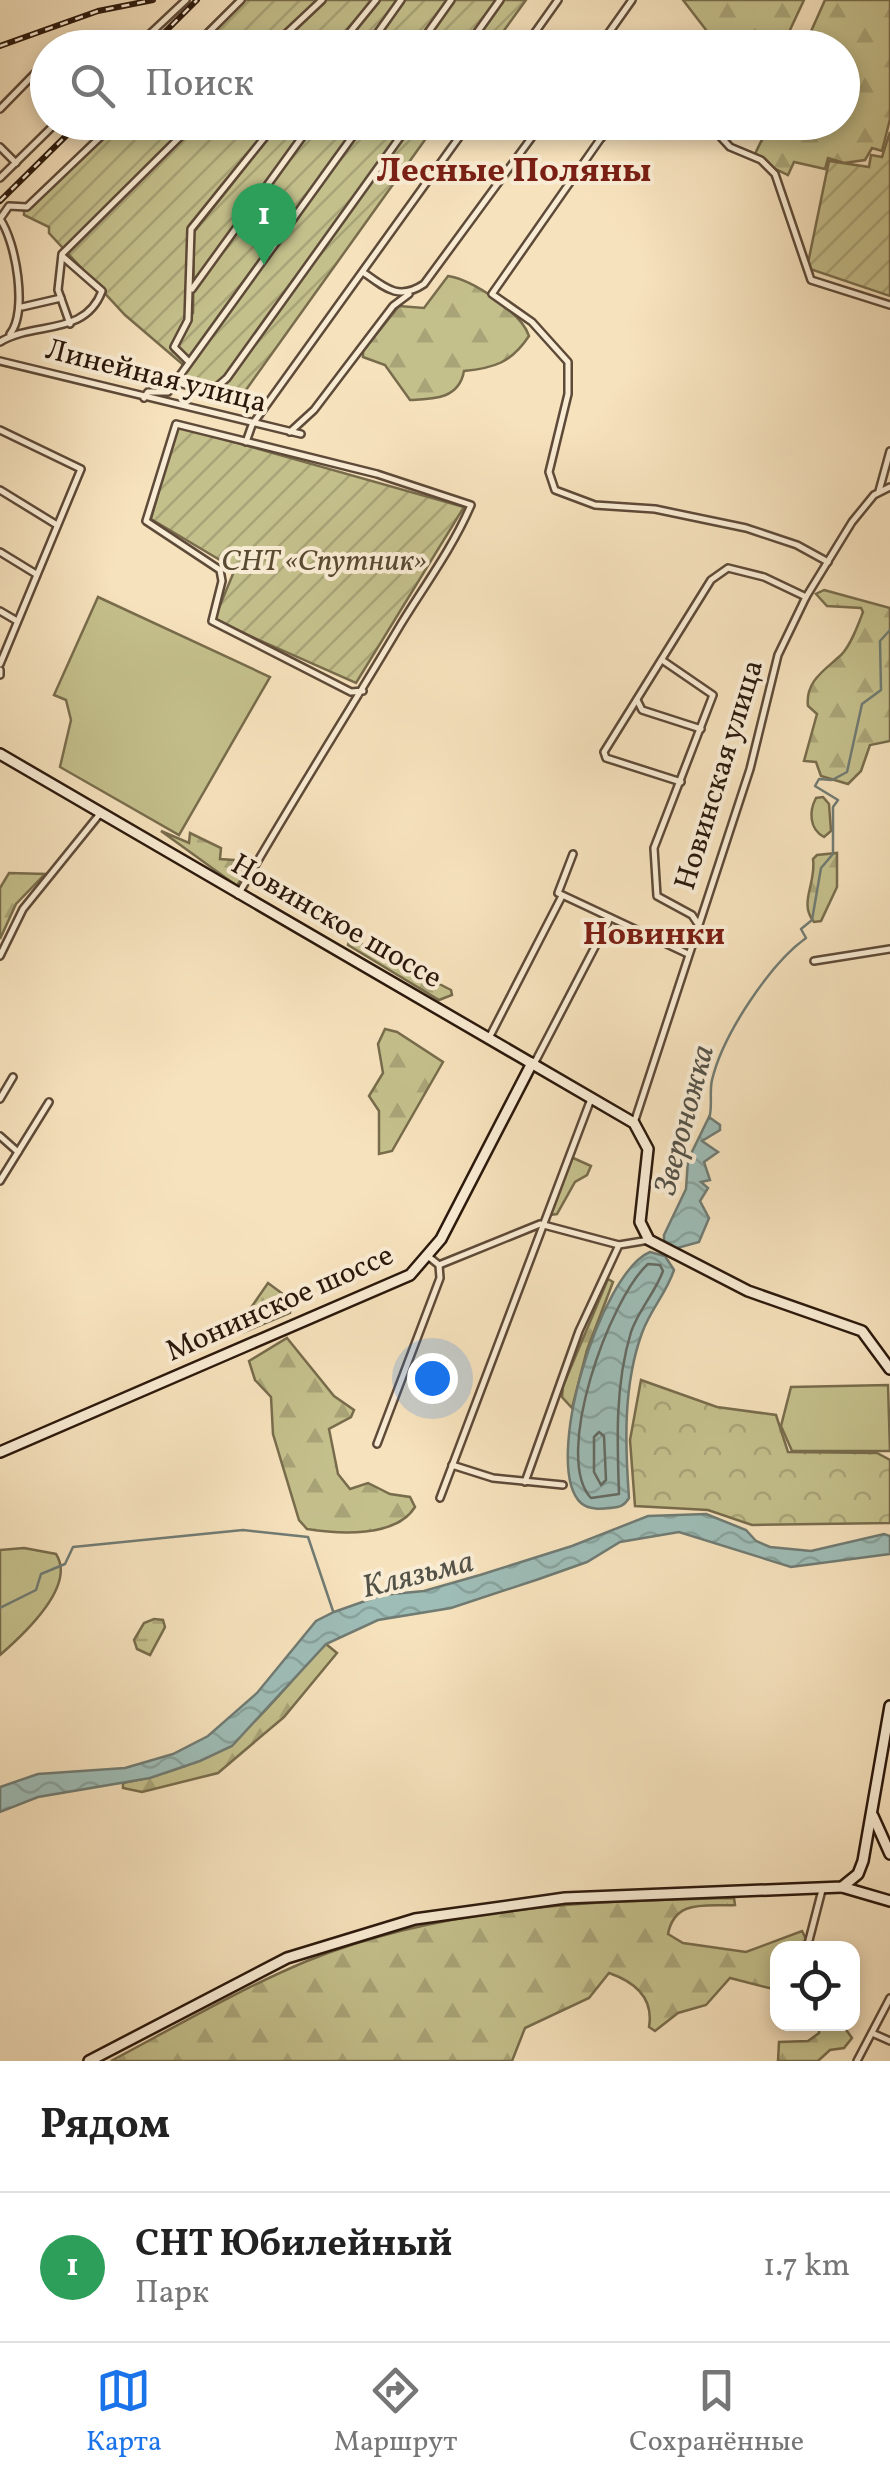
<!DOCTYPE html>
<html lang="ru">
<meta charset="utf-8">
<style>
:root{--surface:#fff;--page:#f6f6f6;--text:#222;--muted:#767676;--line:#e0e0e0;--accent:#1a73e8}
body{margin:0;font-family:Vollkorn,serif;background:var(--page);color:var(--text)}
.controls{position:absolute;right:30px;bottom:30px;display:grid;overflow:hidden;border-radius:20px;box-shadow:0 5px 15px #0003}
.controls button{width:90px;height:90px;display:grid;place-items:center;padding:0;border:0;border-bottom:2px solid var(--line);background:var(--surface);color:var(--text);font:50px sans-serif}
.you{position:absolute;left:432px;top:1378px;width:35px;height:35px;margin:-25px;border:8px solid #fff;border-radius:50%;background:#1a73e8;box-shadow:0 0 0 15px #1a73e833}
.badge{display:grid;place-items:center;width:65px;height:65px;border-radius:50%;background:var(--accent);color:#fff;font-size:32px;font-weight:700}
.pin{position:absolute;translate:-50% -82px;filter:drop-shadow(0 2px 5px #0008)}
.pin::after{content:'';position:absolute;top:52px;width:35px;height:30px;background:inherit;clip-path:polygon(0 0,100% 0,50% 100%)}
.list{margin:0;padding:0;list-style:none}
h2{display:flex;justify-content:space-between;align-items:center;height:130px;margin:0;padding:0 40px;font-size:42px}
h2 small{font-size:32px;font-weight:400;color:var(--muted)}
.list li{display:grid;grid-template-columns:65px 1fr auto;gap:30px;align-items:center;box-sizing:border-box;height:150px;padding:0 40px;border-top:2px solid var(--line)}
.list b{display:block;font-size:38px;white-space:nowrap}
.list p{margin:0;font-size:32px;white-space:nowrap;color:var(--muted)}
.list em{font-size:32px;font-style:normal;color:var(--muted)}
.icon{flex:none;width:55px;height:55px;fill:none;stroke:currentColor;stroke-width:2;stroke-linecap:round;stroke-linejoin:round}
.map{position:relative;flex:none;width:890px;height:2061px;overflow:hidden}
.search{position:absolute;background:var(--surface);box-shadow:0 5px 15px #0003;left:30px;right:30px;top:30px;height:110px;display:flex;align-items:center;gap:25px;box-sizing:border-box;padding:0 35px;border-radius:55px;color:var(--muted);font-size:38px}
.sheet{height:280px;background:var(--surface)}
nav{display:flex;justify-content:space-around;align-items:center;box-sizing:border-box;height:140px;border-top:2px solid var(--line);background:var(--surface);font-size:28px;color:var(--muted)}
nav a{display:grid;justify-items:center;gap:5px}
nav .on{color:var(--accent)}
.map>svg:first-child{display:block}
</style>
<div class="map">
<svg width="890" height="2061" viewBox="0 0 890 2061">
<defs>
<pattern id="forest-firs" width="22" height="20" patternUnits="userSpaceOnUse" patternTransform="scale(2.5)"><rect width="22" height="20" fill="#c4c08c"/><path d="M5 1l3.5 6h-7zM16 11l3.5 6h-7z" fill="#a9a478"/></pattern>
<pattern id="wetland-marsh" width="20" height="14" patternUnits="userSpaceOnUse" patternTransform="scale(2.5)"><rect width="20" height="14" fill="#c4c08c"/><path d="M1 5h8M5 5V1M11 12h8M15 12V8" fill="none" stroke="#a9a478"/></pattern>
<pattern id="park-crowns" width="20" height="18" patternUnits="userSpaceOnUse" patternTransform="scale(2.5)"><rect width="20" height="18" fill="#c4c08c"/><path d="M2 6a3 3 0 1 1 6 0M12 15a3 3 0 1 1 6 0" fill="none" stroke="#a9a478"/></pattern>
<pattern id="garden-furrows" width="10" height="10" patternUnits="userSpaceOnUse" patternTransform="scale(2.5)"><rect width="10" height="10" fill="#c4c08c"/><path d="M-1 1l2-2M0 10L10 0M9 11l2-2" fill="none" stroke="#a9a478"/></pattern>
<pattern id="water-waves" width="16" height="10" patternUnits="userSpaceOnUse" patternTransform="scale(2.5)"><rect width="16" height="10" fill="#9ebdb7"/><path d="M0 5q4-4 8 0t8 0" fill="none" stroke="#88a29c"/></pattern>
</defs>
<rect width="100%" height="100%" fill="#f6e2bd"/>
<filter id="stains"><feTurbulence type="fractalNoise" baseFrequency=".002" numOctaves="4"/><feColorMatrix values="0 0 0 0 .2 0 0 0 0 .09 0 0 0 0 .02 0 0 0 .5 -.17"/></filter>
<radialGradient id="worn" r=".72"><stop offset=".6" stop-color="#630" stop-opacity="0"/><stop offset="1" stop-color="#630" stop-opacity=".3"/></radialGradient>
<g fill="#c4c08c" stroke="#786c4c" stroke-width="2.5">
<path d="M98,597L270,677L179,835L60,767L71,720L66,700L54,695Z"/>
<path d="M888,1385L890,1451H792L781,1426L791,1387Z"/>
<path d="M24,1548L56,1554C77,1586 23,1635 0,1655V1550Z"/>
</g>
<g fill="url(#forest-firs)" stroke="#786c4c" stroke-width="2.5">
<path d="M683,0H804L782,47L720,48Z"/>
<path d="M825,0H890V119L882,151L872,148L865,160L844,163L828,158L825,169L794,162L788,175L753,158L770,123L842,122V48L804,47Z"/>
<path d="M448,276C473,280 521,312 529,336C511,363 494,368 464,371C459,399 434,399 410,400L385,365L363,357V351L399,306L424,308Z"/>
<path d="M824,590L890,608V741L870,745L861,771L848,784L821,776L816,762L804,761L817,714L808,706C805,681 825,670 841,655C851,645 858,625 863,612L861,608L827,606L816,594Z"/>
<path d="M823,797L829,804L831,831L824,837C809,829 809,811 816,798Z"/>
<path d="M161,831L189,843L190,833L221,848L220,859L234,860L243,876L237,886Z"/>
<path d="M837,853V887L821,921L814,922C798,903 817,882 813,859L817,855Z"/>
<path d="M9,873L45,874L16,904L0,939V888Z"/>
<path d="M350,938L451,990L452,995L439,1000L348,945Z"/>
<path d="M385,1029L397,1032L443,1062L392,1151L379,1154V1111L369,1096L383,1073L378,1044Z"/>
<path d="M571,1157L591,1166L587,1175L575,1182L557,1214L550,1215Z"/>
<path d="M608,1279L613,1282L587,1350L572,1408L562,1397L563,1386Z"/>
<path d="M287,1338L334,1396L354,1410L351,1417L329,1429L338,1474L350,1489L368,1483L390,1494L410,1497L415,1507C396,1538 338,1534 307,1529L299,1520L273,1434L271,1397L255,1380L249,1361Z"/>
<path d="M326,1644L337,1653L284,1717L218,1773L142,1792L123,1788V1783C240,1760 250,1723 326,1644Z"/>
<path d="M734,1898L735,1905C707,1907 675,1898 668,1934L683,1943L746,1952L802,1931L807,1941L803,1948H778L777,1990L730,1978L706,2005L678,2013L655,2031L649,2027C654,1998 635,1982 609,1973L589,1998L525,2028L512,2061H111C175,2027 240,1989 307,1961C442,1906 591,1901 734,1898Z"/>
<path d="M819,2024H842L852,2038L844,2048L830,2050L818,2061H778L779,2042L808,2041L819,2033Z"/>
</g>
<g fill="url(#wetland-marsh)" stroke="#786c4c" stroke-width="2.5">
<path d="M268,1283L291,1300L290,1313L244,1332L241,1322Z"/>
<path d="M154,1619L163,1620L165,1627L150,1655L137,1649L134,1640L144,1623Z"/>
</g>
<path fill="url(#park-crowns)" stroke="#786c4c" stroke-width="2.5" d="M641,1380L717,1407L776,1415L788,1452L877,1453L890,1460V1523L752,1525L708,1510L635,1506L630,1440Z"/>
<g fill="url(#garden-furrows)" stroke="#786c4c" stroke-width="2.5">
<path d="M236,0H372L334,47L187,48Z"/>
<path d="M378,0H526L492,47L340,48Z"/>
<path d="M110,123H273L189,228L187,317L193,313L194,232L280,123H437L238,401L212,395L210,389L184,375L187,368L125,315L49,233V227L24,215V205Z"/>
<path d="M890,132V296L807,268L829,161L869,167L871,155L882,157Z"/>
<path d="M177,426L464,507L356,683L214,620L235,569L151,519Z"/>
</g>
<g fill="url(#water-waves)" stroke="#707b73" stroke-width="2.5">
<path d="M709,1117L720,1125V1130L702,1141L718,1152L704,1162L710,1180L701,1182L708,1188L700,1201L709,1218L699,1242L674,1249L664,1242V1235L686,1189L688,1160Z"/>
<path d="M650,1252L665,1256L674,1270C666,1294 650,1310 642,1333C623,1385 625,1444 629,1498C624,1506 620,1507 611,1508C601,1509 589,1510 581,1503C541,1466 600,1273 650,1252Z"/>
<path d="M706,1514L746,1530L756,1541L770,1547L811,1551L884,1534L890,1536V1554L791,1567L679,1532L620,1542L587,1562L539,1579L451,1608L378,1620L326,1644L232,1746L200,1761L150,1778L38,1797L0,1812V1787L38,1774L125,1768L173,1754L208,1736L257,1693L316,1621L334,1612L382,1595L424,1591L480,1575L572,1546L648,1516Z"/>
</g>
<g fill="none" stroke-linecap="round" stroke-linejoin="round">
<g stroke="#646a62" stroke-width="2.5">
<path d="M648,1264L660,1265L663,1271C655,1293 639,1309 631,1332C615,1385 617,1439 619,1494L591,1498C552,1456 610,1298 648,1264Z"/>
<path d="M599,1432L604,1436L606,1480L601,1485L594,1472V1437Z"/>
</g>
<g stroke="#707b73" stroke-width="2.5">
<path d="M709,1119C713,1106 709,1093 712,1080C723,1034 770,964 806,938L801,929L812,920L821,868L833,854V807L838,800L815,786L819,779L832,780L847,772L862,704L881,690L880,641L890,630"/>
<path d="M0,1608L36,1590L41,1574L65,1564L73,1547L243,1530L308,1537L333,1611"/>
</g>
<g stroke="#5e4a38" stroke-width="10">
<g id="street">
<path d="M135,48L186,0"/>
<path d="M193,48L241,0"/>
<path d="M271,48L322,0"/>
<path d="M337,48L376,0"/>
<path d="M367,48L401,0"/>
<path d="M417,48L451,0"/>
<path d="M466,48L500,0"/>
<path d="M524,48L558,0"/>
<path d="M598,48L632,0"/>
<path d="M0,109L44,64"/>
<path d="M579,122L601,138"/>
<path d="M618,122L601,138L492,294L532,322L568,362V394L549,472L555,490L595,505L655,509L746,528L797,545L828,562"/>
<path d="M707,122L730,147L761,160L775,174L811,280L890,305"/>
<path d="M0,147L16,163"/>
<path d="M0,178L57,122"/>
<path d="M0,219L9,206L27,207L116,122"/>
<path d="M0,219C16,242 28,312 10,334"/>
<path d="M363,272C385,288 399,301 424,284L543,122"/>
<path d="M192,289L313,122"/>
<path d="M22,307L61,298"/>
<path d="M70,324L58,290L62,254L195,122"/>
<path d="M0,342C34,321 85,337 102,291L62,256"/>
<path d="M0,361L301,434"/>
<path d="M189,362L174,347L188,320L191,229L277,122"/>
<path d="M175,382L211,392L227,378L411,122"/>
<path d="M144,398L148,392H168L363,122"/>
<path d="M0,430L81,469L0,664"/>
<path d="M290,432L314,410L393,306L409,294"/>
<path d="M246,442L252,425L470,122"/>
<path d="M0,490L57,525"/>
<path d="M879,491L890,451"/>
<path d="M0,552L36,574"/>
<path d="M0,611L17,621"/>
<path d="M662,660L713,695L654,848L657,896L692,915L698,924"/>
<path d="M0,670V675"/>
<path d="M637,700L642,710L701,729"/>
<path d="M681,782L606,758L604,752L711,580L728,568L764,577L806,597"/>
<path d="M573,854L558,893L688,954"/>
<path d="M238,895C290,804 347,715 401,624C425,585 453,547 471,505L377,474L176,424L146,521L220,570L222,581L212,621L351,692L363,691"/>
<path d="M0,956L23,909L99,815"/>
<path d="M814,961L890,949"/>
<path d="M489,1038L562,896"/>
<path d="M534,1064L610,918"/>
<path d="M0,1099L13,1077"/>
<path d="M634,1123L750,769L778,655L806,597L852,522L874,495L890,487"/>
<path d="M0,1136L18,1152"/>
<path d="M0,1181L49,1102"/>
<path d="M439,1265L540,1224L619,1245"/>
<path d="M377,1444L440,1278L439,1265L429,1257"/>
<path d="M452,1465L493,1478L563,1485"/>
<path d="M525,1482L579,1331L619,1245L649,1240"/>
<path d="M440,1498L591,1099"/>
<path d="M807,1948L822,1890"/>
<path d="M872,2033L890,2041"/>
<path d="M857,2061L890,1998"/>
</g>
</g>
<g stroke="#2b180c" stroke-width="14">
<g id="secondary">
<path d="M0,754L634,1123L648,1149L640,1222L649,1240L748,1291L862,1331L890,1369"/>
<path d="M0,1452L410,1275L441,1239L532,1063"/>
<path d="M873,1816L890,1854"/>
<path d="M842,1887L890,1901"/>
<path d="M89,2061L287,1958L415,1919L565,1898L842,1887L858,1874L863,1861L890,1706"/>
</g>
</g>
<use href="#street" stroke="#f9ecd4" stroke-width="5"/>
<use href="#secondary" stroke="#f9ecd4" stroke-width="9"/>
<g stroke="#2b180c" stroke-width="6">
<g id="rail">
<path d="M0,46L98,11L153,0"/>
<path d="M149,48L197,0"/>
<path d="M0,201L80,122"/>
</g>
</g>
<use href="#rail" stroke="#f9ecd4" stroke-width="2.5" stroke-dasharray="8" stroke-linecap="butt"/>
</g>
<g text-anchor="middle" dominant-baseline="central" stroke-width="8" stroke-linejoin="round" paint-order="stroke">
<g font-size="30" fill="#2b180c" stroke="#f9ecd4">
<text transform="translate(156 377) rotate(14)">Линейная улица</text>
<text transform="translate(720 775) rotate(-73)">Новинская улица</text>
<text transform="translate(336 922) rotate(30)">Новинское шоссе</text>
<text transform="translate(280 1304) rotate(-24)">Монинское шоссе</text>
</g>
<g font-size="30" font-style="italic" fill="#594a32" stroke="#f9ecd4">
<text x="324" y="562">СНТ «Спутник»</text>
</g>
<g font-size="32" font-weight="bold" fill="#7a1f14" stroke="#f9ecd4">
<text x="654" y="936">Новинки</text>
</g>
<g font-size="32" font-style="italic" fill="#535248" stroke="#f9ecd4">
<text transform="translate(686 1120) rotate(-75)">Звероножка</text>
<text transform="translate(418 1576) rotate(-14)">Клязьма</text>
</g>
<g font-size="35" font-weight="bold" fill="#7a1f14" stroke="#f9ecd4">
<text x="514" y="172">Лесные Поляны</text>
</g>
</g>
<rect width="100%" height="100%" filter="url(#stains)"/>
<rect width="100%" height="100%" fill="url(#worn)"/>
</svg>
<div class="controls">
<button><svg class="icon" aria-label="locate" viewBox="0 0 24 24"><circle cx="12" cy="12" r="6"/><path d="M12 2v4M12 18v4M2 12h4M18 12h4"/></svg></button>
</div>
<div class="you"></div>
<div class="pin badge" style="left:264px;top:265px;background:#2e9e5b">1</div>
<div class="search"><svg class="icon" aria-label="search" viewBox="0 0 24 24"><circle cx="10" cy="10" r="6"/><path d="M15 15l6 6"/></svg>Поиск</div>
</div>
<section class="sheet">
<h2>Рядом<small></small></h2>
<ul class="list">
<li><span class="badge" style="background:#2e9e5b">1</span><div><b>СНТ Юбилейный</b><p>Парк</p></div><em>1.7 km</em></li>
</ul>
</section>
<nav>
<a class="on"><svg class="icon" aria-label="map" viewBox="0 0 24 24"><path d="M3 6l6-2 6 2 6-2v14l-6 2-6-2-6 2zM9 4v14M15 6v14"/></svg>Карта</a>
<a><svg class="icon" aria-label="directions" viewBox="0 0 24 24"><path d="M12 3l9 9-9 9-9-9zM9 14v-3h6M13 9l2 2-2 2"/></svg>Маршрут</a>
<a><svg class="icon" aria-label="saved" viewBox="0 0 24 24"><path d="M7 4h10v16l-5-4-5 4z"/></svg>Сохранённые</a>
</nav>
